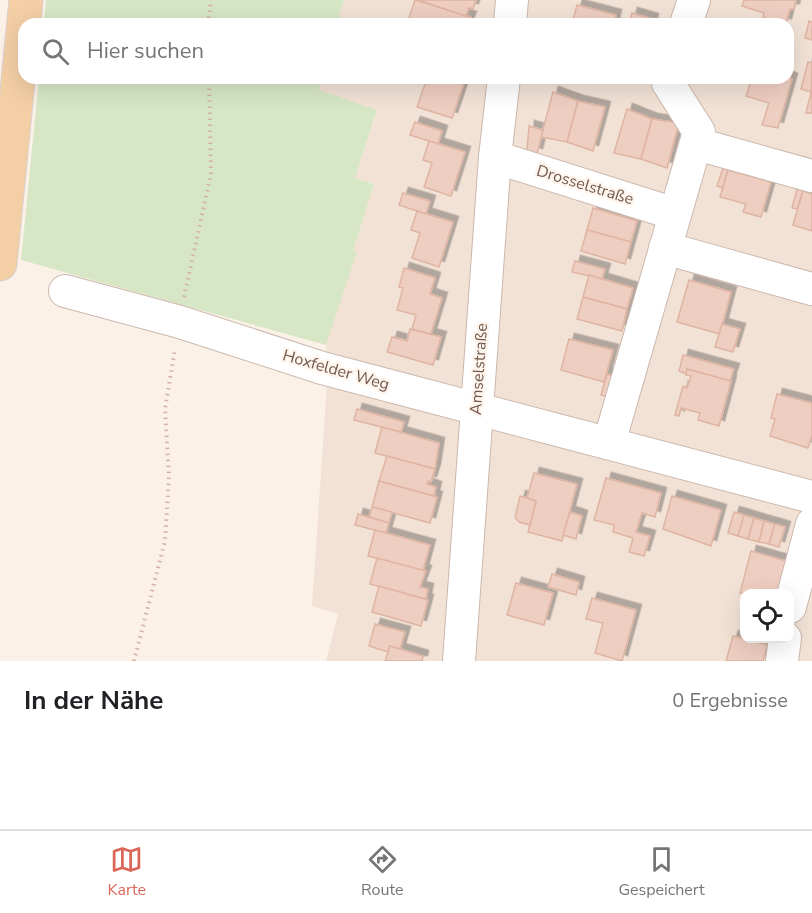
<!DOCTYPE html>
<html lang="de">
<meta charset="utf-8">
<style>
:root{--surface:#fff;--page:#f6f6f6;--text:#202124;--muted:#757577;--line:#e0e0e0;--accent:#da6756}
body{margin:0;font-family:"Nunito Sans",sans-serif;background:var(--page);color:var(--text)}
.controls{position:absolute;right:18px;bottom:18px;display:grid;overflow:hidden;border-radius:12px;box-shadow:0 6px 24px #0002}
.controls button{width:54px;height:54px;display:grid;place-items:center;padding:0;border:0;border-bottom:2px solid var(--line);background:var(--surface);color:var(--text);font:30px sans-serif}
.list{margin:0;padding:0;list-style:none}
h2{display:flex;justify-content:space-between;align-items:center;height:78px;margin:0;padding:0 24px;font-size:26px}
h2 small{font-size:20px;font-weight:400;color:var(--muted)}
.icon{flex:none;width:33px;height:33px;fill:none;stroke:currentColor;stroke-width:2;stroke-linecap:round;stroke-linejoin:round}
.map{position:relative;flex:none;width:812px;height:661px;overflow:hidden}
.search{position:absolute;background:var(--surface);box-shadow:0 6px 24px #0002;left:18px;right:18px;top:18px;height:66px;display:flex;align-items:center;gap:15px;box-sizing:border-box;padding:0 21px;border-radius:18px;color:var(--muted);font-size:22px}
.sheet{height:168px;background:var(--surface)}
nav{display:flex;justify-content:space-around;align-items:center;box-sizing:border-box;height:84px;border-top:2px solid var(--line);background:var(--surface);font-size:16px;color:var(--muted)}
nav a{display:grid;justify-items:center;gap:3px}
nav .on{color:var(--accent)}
.map>svg:first-child{display:block}
</style>
<div class="map">
<svg width="812" height="661" viewBox="0 0 812 661">
<defs>
<filter id="shadow"><feDropShadow dx="5.5" dy="-5.5" stdDeviation="0" flood-color="#0004"/></filter>
</defs>
<rect width="100%" height="100%" fill="#fbf1e7"/>
<path fill="#f2e2d6" fill-rule="evenodd" d="M344,0H812V661H326L338,614L312,606L327,384L326,345L356,253L353,251L374,184L355,178L377,111L319,90L322,78H788V24H337ZM744,594H790V638H744Z"/>
<g fill="#d7e7c6">
<path d="M46,0H344L337,24H44Z"/>
<path d="M39,78H322L319,90L377,110L355,178L374,184L353,251L357,252L326,345L21,260Z"/>
</g>
<g fill="#eecec1" stroke="#dfb4a2" stroke-width="1.5" filter="url(#shadow)">
<path d="M415,0L471,17L468,24H407Z"/>
<path d="M418,0H476L473,9L469,8L466,16Z"/>
<path d="M744,0H796L794,9H790L786,24H766L767,19L763,17L764,13L742,6Z"/>
<path d="M577,5L616,15L614,24H572Z"/>
<path d="M632,13L653,19L652,24H629Z"/>
<path d="M809,21L812,22V40L805,38Z"/>
<path d="M808,62L812,63L811,92L801,89Z"/>
<path d="M788,77L792,79L778,128L762,125L769,103L746,96L752,78Z"/>
<path d="M427,78L465,80L452,118L417,107Z"/>
<path d="M812,88V113H806Z"/>
<path d="M553,92L578,101L567,142L541,137Z"/>
<path d="M578,101L605,107L593,151L567,142Z"/>
<path d="M627,109L652,119L641,159L614,153Z"/>
<path d="M652,119L679,123L667,168L641,159Z"/>
<path d="M415,122L442,131L438,144L410,135Z"/>
<path d="M529,126L543,130L537,154L527,151Z"/>
<path d="M429,141L465,152L451,196L424,187L432,163L423,160Z"/>
<path d="M723,168L728,170L723,188L717,186Z"/>
<path d="M728,170L771,182L761,217L743,212L746,204L720,197Z"/>
<path d="M797,189L803,191L797,209L792,208Z"/>
<path d="M803,191L812,194V231L793,225Z"/>
<path d="M403,193L430,201L426,214L399,205Z"/>
<path d="M593,208L637,221L631,242L587,230Z"/>
<path d="M417,211L453,222L439,267L412,258L420,233L411,230Z"/>
<path d="M587,230L631,242L625,264L581,251Z"/>
<path d="M575,261L605,269L602,279L572,272Z"/>
<path d="M404,268L435,278L430,294L442,298L431,334L412,329L416,315L397,310L403,288L399,287Z"/>
<path d="M589,275L633,288L627,309L583,297Z"/>
<path d="M689,280L731,292L720,334L677,322Z"/>
<path d="M583,297L627,309L622,331L577,319Z"/>
<path d="M722,324L740,329L733,352L715,347Z"/>
<path d="M410,329L441,337L433,365L387,352L392,337L407,341Z"/>
<path d="M569,339L613,350L604,382L561,370Z"/>
<path d="M683,355L734,369L730,381L687,369L686,374L679,371Z"/>
<path d="M687,369L731,381L719,426L698,420L700,413L681,408L679,416L675,415L683,386L687,388L691,376L686,375Z"/>
<path d="M607,374L617,377L612,398L601,395Z"/>
<path d="M777,394L812,403V435L808,448L770,436L775,419L771,418Z"/>
<path d="M357,409L404,422L401,432L354,420Z"/>
<path d="M382,427L439,443L435,469L375,453Z"/>
<path d="M387,456L435,469L431,482L428,481L427,484L436,487L434,496L379,481Z"/>
<path d="M534,473L577,484L562,541L528,532L536,501L527,498Z"/>
<path d="M606,478L661,493L655,517L642,513L636,532L650,536L644,556L629,552L633,538L613,532L614,525L594,520Z"/>
<path d="M379,481L437,497L430,523L372,507Z"/>
<path d="M520,496L536,501L530,525L519,522L515,517Z"/>
<path d="M672,496L721,510L711,546L663,529Z"/>
<path d="M372,507L392,512L389,523L369,517Z"/>
<path d="M570,512L582,516L576,539L563,535Z"/>
<path d="M734,512L744,515L738,536L728,533Z"/>
<path d="M358,514L389,523L386,533L355,525Z"/>
<path d="M744,515L754,518L748,539L738,536Z"/>
<path d="M754,518L764,521L759,542L748,539Z"/>
<path d="M764,521L775,524L769,544L759,542Z"/>
<path d="M775,524L785,527L779,547L769,544Z"/>
<path d="M375,530L430,545L423,571L368,556Z"/>
<path d="M751,551L786,561L778,594L740,593Z"/>
<path d="M377,558L426,571L420,587L428,589L426,599L370,584Z"/>
<path d="M552,574L579,582L576,595L548,587Z"/>
<path d="M516,583L553,593L544,625L507,615Z"/>
<path d="M379,586L428,600L421,626L372,612Z"/>
<path d="M592,598L636,610L622,661L595,653L603,623L586,619Z"/>
<path d="M375,624L405,632L400,649L390,646L388,652L369,646Z"/>
<path d="M733,636L767,645L763,661H726Z"/>
<path d="M390,646L423,656L422,661H385Z"/>
</g>
<g fill="none" stroke-linecap="round" stroke-linejoin="round">
<g stroke="#ccb8ae" stroke-width="34">
<g id="minor">
<path d="M510,24L512,0"/>
<path d="M686,24L694,0"/>
<path d="M697,144L812,176"/>
<path d="M495,157L675,214"/>
<path d="M665,248L812,289"/>
<path d="M65,291L180,322L322,368L812,497"/>
<path d="M609,443L699,132L668,83L669,78"/>
<path d="M790,607L812,524"/>
<path d="M459,661L495,157L504,78"/>
<path d="M782,661L785,638"/>
</g>
</g>
<g stroke="#d8d0cd" stroke-width="35">
<path id="major" d="M0,264L26,0"/>
</g>
<g stroke="#d3b2a4" stroke-width="4" stroke-dasharray="1.5 4.5" stroke-linecap="butt">
<path d="M208,24L211,0"/>
<path d="M184,297L211,174L209,78"/>
<path d="M134,661L165,541L169,476L165,409L175,349"/>
</g>
<use href="#minor" stroke="#fff" stroke-width="32"/>
<use href="#major" stroke="#f4cfa5" stroke-width="33"/>
</g>
<g text-anchor="middle" dominant-baseline="central" stroke-width="5" stroke-linejoin="round" paint-order="stroke">
<g font-size="16" fill="#72574d" stroke="#fef5ed">
<text transform="translate(585 185) rotate(17)">Drosselstraße</text>
<text transform="translate(479 369) rotate(-86)">Amselstraße</text>
<text transform="translate(336 370) rotate(16)">Hoxfelder Weg</text>
</g>
</g>
</svg>
<div class="controls">
<button><svg class="icon" aria-label="locate" viewBox="0 0 24 24"><circle cx="12" cy="12" r="6"/><path d="M12 2v4M12 18v4M2 12h4M18 12h4"/></svg></button>
</div>
<div class="search"><svg class="icon" aria-label="search" viewBox="0 0 24 24"><circle cx="10" cy="10" r="6"/><path d="M15 15l6 6"/></svg>Hier suchen</div>
</div>
<section class="sheet">
<h2>In der Nähe<small>0 Ergebnisse</small></h2>
<ul class="list">
</ul>
</section>
<nav>
<a class="on"><svg class="icon" aria-label="map" viewBox="0 0 24 24"><path d="M3 6l6-2 6 2 6-2v14l-6 2-6-2-6 2zM9 4v14M15 6v14"/></svg>Karte</a>
<a><svg class="icon" aria-label="directions" viewBox="0 0 24 24"><path d="M12 3l9 9-9 9-9-9zM9 14v-3h6M13 9l2 2-2 2"/></svg>Route</a>
<a><svg class="icon" aria-label="saved" viewBox="0 0 24 24"><path d="M7 4h10v16l-5-4-5 4z"/></svg>Gespeichert</a>
</nav>
